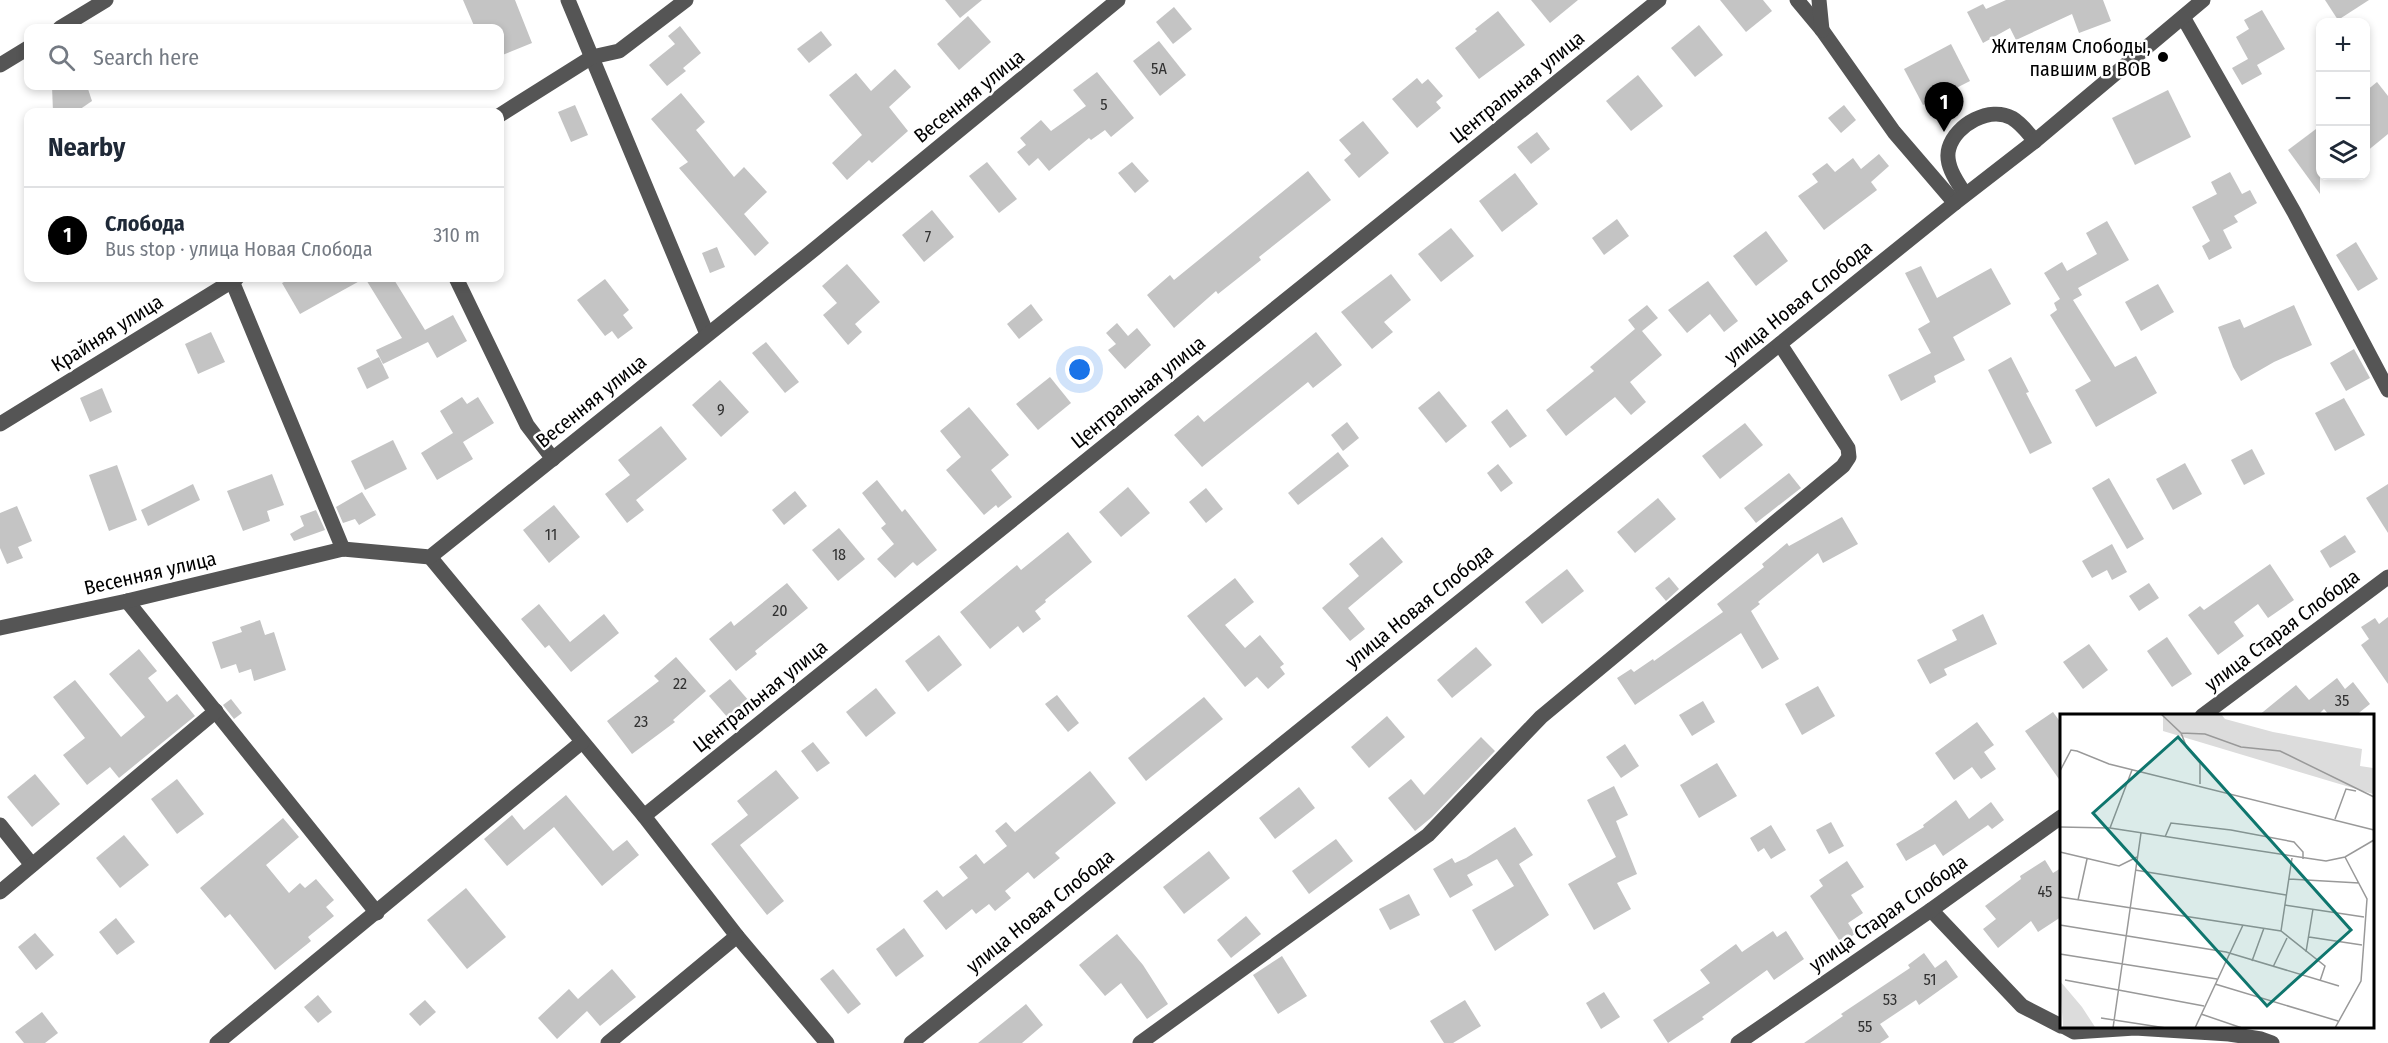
<!DOCTYPE html>
<meta charset="utf-8">
<style>
:root{--surface:#fff;--page:#f6f6f7;--text:#1f2937;--muted:#747a83;--line:#e0e1e3;--accent:#000}
body{margin:0;font-family:"Fira Sans Condensed",sans-serif;background:var(--page);color:var(--text)}
.controls{position:absolute;right:18px;top:18px;display:grid;overflow:hidden;border-radius:12px;box-shadow:0 3px 9px #0003}
.controls button{width:54px;height:54px;display:grid;place-items:center;padding:0;border:0;border-bottom:2px solid var(--line);background:var(--surface);color:var(--text);font:30px sans-serif}
.you{position:absolute;left:1080px;top:370px;width:21px;height:21px;margin:-15px;border:4px solid #fff;border-radius:50%;background:#1a73e8;box-shadow:0 0 0 9px #1a73e833}
.badge{display:grid;place-items:center;width:39px;height:39px;border-radius:50%;background:var(--accent);color:#fff;font-size:20px;font-weight:700}
.pin{position:absolute;translate:-50% -50px;filter:drop-shadow(0 2px 3px #0008)}
.pin::after{content:'';position:absolute;top:32px;width:21px;height:18px;background:inherit;clip-path:polygon(0 0,100% 0,50% 100%)}
.list{margin:0;padding:0;list-style:none}
h2{display:flex;justify-content:space-between;align-items:center;height:78px;margin:0;padding:0 24px;font-size:26px}
h2 small{font-size:20px;font-weight:400;color:var(--muted)}
.list li{display:grid;grid-template-columns:39px 1fr auto;gap:18px;align-items:center;box-sizing:border-box;height:96px;padding:0 24px;border-top:2px solid var(--line)}
.list b{display:block;font-size:22px;white-space:nowrap}
.list p{margin:0;font-size:20px;white-space:nowrap;color:var(--muted)}
.list em{font-size:20px;font-style:normal;color:var(--muted)}
.icon{flex:none;width:33px;height:33px;fill:none;stroke:currentColor;stroke-width:2;stroke-linecap:round;stroke-linejoin:round}
.map{position:relative;flex:none;width:2388px;height:1043px;overflow:hidden}
.search{position:absolute;background:var(--surface);box-shadow:0 3px 9px #0003;left:24px;top:24px;width:480px;height:66px;display:flex;align-items:center;gap:15px;box-sizing:border-box;padding:0 21px;border-radius:12px;color:var(--muted);font-size:22px}
.panel{position:absolute;background:var(--surface);box-shadow:0 3px 9px #0003;left:24px;top:108px;width:480px;height:174px;border-radius:12px}
.map>svg:first-child{display:block}
</style>
<div class="map">
<svg width="2388" height="1043" viewBox="0 0 2388 1043">
<rect width="100%" height="100%" fill="#fff"/>
<g fill="#c4c4c4">
<path d="M463,0H515L532,43L500,56V28H475Z"/>
<path d="M945,0H982L960,18Z"/>
<path d="M1531,0H1578L1550,23Z"/>
<path d="M1720,0H1763L1772,11L1746,32Z"/>
<path d="M2006,0H2103L2111,21L2079,33L2072,14L2016,40L2010,28L1983,43L1967,12L1983,4L1986,9Z"/>
<path d="M2325,0H2369L2338,20Z"/>
<path d="M1174,7L1192,29L1173,44L1156,22Z"/>
<path d="M2262,10L2285,49L2257,65L2262,74L2242,85L2232,68L2248,59L2236,37L2249,29L2244,20Z"/>
<path d="M1498,11L1525,45L1479,79L1455,48L1477,31L1475,29Z"/>
<path d="M968,16L991,42L959,70L937,44Z"/>
<path d="M1699,25L1723,55L1695,77L1671,48Z"/>
<path d="M680,26L701,53L683,68L686,71L667,86L649,65L675,44L668,36Z"/>
<path d="M821,31L832,45L809,63L797,49Z"/>
<path d="M1159,41L1186,75L1160,96L1133,61Z"/>
<path d="M1951,44L1970,81L1923,105L1904,69Z"/>
<path d="M895,69L911,87L889,107L908,131L872,163L869,160L847,180L832,163L862,135L829,95L856,73L871,91Z"/>
<path d="M1097,72L1134,118L1111,137L1105,130L1091,140L1089,138L1049,171L1038,158L1029,166L1017,152L1026,145L1020,138L1041,120L1051,131L1086,106L1073,90Z"/>
<path d="M1638,75L1663,106L1631,131L1606,101Z"/>
<path d="M1417,78L1422,84L1428,79L1443,96L1436,102L1441,108L1417,128L1392,99Z"/>
<path d="M2377,82L2388,96V134L2366,152V91Z"/>
<path d="M52,86H87L92,101L76,112H53Z"/>
<path d="M2168,90L2191,137L2135,165L2112,118Z"/>
<path d="M681,93L705,122L696,130L734,177L744,167L767,192L744,214L769,243L755,256L679,168L688,162L651,119Z"/>
<path d="M575,105L588,135L571,142L558,112Z"/>
<path d="M1844,105L1856,120L1841,133L1828,118Z"/>
<path d="M1363,121L1389,153L1359,178L1344,160L1351,154L1339,140Z"/>
<path d="M2320,126V194L2288,150Z"/>
<path d="M1537,132L1550,149L1531,164L1517,147Z"/>
<path d="M1879,154L1889,166L1871,182L1877,190L1824,230L1798,196L1818,182L1812,174L1827,163L1835,172L1853,158L1861,169Z"/>
<path d="M987,162L1017,199L999,213L969,176Z"/>
<path d="M1132,162L1149,181L1135,193L1118,173Z"/>
<path d="M1308,171L1331,200L1259,257L1261,260L1218,294L1216,291L1174,328L1147,295L1170,275L1174,280Z"/>
<path d="M2230,172L2242,194L2250,190L2257,203L2234,216L2238,222L2223,230L2232,248L2209,260L2202,246L2210,241L2192,207L2217,194L2211,182Z"/>
<path d="M1515,173L1538,204L1502,232L1479,201Z"/>
<path d="M932,210L954,237L924,262L902,235Z"/>
<path d="M1617,219L1629,236L1604,255L1592,238Z"/>
<path d="M2107,221L2129,260L2078,288L2082,295L2073,300L2115,367L2136,356L2157,393L2096,427L2075,390L2091,381L2050,315L2057,310L2054,303L2060,299L2044,273L2062,262L2067,271L2097,254L2086,233Z"/>
<path d="M1451,228L1474,256L1441,282L1418,254Z"/>
<path d="M1766,231L1788,261L1756,286L1733,256Z"/>
<path d="M2356,242L2378,279L2358,291L2336,255Z"/>
<path d="M717,247L725,267L710,273L702,253Z"/>
<path d="M847,264L880,302L855,324L862,332L848,345L823,315L837,303L822,286Z"/>
<path d="M1921,266L1937,298L1991,268L2011,304L1953,337L1965,360L1934,376L1936,382L1901,401L1888,375L1931,353L1918,329L1930,322L1905,273Z"/>
<path d="M1391,274L1411,300L1384,322L1393,332L1372,349L1341,312Z"/>
<path d="M292,278H365L300,314L282,283Z"/>
<path d="M365,278H393L425,330L453,315L467,341L437,358L428,342L383,364L376,350L402,338Z"/>
<path d="M605,279L629,310L623,315L633,328L618,339L612,331L605,336L577,300Z"/>
<path d="M1708,281L1738,321L1724,332L1710,314L1687,333L1668,310Z"/>
<path d="M2158,284L2174,312L2141,331L2125,302Z"/>
<path d="M1031,304L1043,320L1019,339L1007,324Z"/>
<path d="M1647,305L1658,318L1642,331L1662,355L1630,382L1646,402L1631,415L1615,397L1566,436L1546,410L1594,371L1590,367L1635,329L1628,320Z"/>
<path d="M2294,305L2312,345L2274,362L2241,381L2233,367L2218,327L2240,319L2244,328Z"/>
<path d="M1117,323L1128,336L1137,328L1151,345L1125,369L1108,350L1116,344L1106,333Z"/>
<path d="M211,332L225,362L198,374L185,344Z"/>
<path d="M1316,332L1342,365L1313,388L1308,382L1202,467L1174,435L1198,415L1204,422Z"/>
<path d="M766,342L799,382L785,393L752,353Z"/>
<path d="M2354,349L2370,378L2346,391L2330,363Z"/>
<path d="M379,357L389,378L367,389L357,368Z"/>
<path d="M2011,357L2029,392L2026,393L2052,443L2030,454L1988,370Z"/>
<path d="M1050,377L1071,403L1038,430L1016,404Z"/>
<path d="M720,380L749,412L721,437L692,405Z"/>
<path d="M102,388L112,412L90,422L80,398Z"/>
<path d="M1439,391L1467,426L1446,443L1418,408Z"/>
<path d="M462,397L467,404L478,397L494,423L463,442L473,459L437,480L421,453L453,433L440,411Z"/>
<path d="M2344,398L2365,435L2335,451L2315,413Z"/>
<path d="M969,407L1009,455L991,470L1012,497L998,508L996,505L984,515L946,470L961,457L940,431Z"/>
<path d="M1507,409L1527,436L1510,448L1491,422Z"/>
<path d="M1347,422L1359,438L1343,451L1331,435Z"/>
<path d="M1745,423L1763,445L1720,479L1702,456Z"/>
<path d="M661,426L687,459L636,500L644,510L627,523L605,494L630,475L618,460Z"/>
<path d="M393,440L407,469L365,490L351,461Z"/>
<path d="M2252,449L2265,474L2244,485L2231,460Z"/>
<path d="M1338,452L1349,466L1298,505L1288,493Z"/>
<path d="M2185,463L2202,494L2173,510L2156,479Z"/>
<path d="M1498,464L1513,483L1501,492L1487,473Z"/>
<path d="M117,465L137,520L109,531L89,475Z"/>
<path d="M1789,473L1801,488L1756,523L1744,508Z"/>
<path d="M272,474L284,505L267,511L270,521L243,531L227,491Z"/>
<path d="M2109,478L2144,539L2127,549L2092,488Z"/>
<path d="M877,480L902,512L905,509L937,550L917,566L913,562L895,578L877,559L894,544L881,528L886,524L862,493Z"/>
<path d="M193,484L200,500L148,526L141,510Z"/>
<path d="M2388,484V533L2366,498Z"/>
<path d="M1128,487L1150,513L1121,537L1099,512Z"/>
<path d="M1206,488L1223,509L1206,523L1189,502Z"/>
<path d="M795,491L807,506L784,525L772,510Z"/>
<path d="M362,492L376,515L359,525L355,519L343,523L336,507Z"/>
<path d="M1658,498L1676,519L1635,553L1617,532Z"/>
<path d="M554,505L580,537L549,563L523,530Z"/>
<path d="M17,506L32,541L18,547L23,558L7,564L0,548V513Z"/>
<path d="M316,510L325,530L294,541L290,534L304,526L300,516Z"/>
<path d="M1842,517L1858,544L1823,563L1818,553L1758,602L1760,604L1751,611L1779,659L1762,669L1741,633L1635,705L1617,678L1631,669L1634,672L1653,659L1654,661L1723,612L1717,604L1764,567L1762,564L1787,543L1789,546Z"/>
<path d="M839,528L865,559L838,581L812,550Z"/>
<path d="M1068,532L1092,562L1045,600L1046,602L1035,611L1041,619L1023,633L1018,626L990,649L960,612L1017,565L1021,570Z"/>
<path d="M2345,535L2356,552L2330,568L2320,551Z"/>
<path d="M1382,537L1403,562L1348,608L1365,629L1350,641L1322,608L1359,576L1349,564Z"/>
<path d="M2112,544L2127,572L2112,580L2107,570L2092,578L2082,561Z"/>
<path d="M2270,564L2294,600L2268,618L2258,604L2234,622L2244,636L2218,655L2188,615L2200,606L2204,610Z"/>
<path d="M1567,569L1584,591L1542,624L1525,602Z"/>
<path d="M1669,577L1679,589L1666,601L1655,588Z"/>
<path d="M1235,578L1254,602L1225,625L1245,648L1260,635L1284,664L1280,667L1285,674L1268,689L1257,677L1245,687L1187,616Z"/>
<path d="M787,583L808,608L755,651L757,654L736,671L709,639L731,621L734,626Z"/>
<path d="M2149,583L2159,598L2139,611L2129,596Z"/>
<path d="M539,604L570,642L604,614L619,633L571,672L549,645L545,648L521,619Z"/>
<path d="M1983,614L1997,644L1944,669L1947,675L1930,684L1917,660L1957,640L1952,630Z"/>
<path d="M2388,617V684L2361,645L2369,639L2361,627L2375,618L2379,624Z"/>
<path d="M260,620L265,635L274,632L286,670L254,681L251,669L239,673L236,664L221,669L212,642L242,632L240,627Z"/>
<path d="M939,635L962,665L928,692L905,661Z"/>
<path d="M2167,637L2192,674L2172,687L2147,651Z"/>
<path d="M2089,644L2108,670L2083,689L2063,662Z"/>
<path d="M1476,647L1492,665L1452,698L1437,680Z"/>
<path d="M139,649L157,671L148,678L167,702L177,694L195,716L119,778L110,767L87,785L63,755L85,738L53,697L75,680L121,737L145,717L109,674Z"/>
<path d="M676,657L706,691L673,720L675,722L632,754L607,721L659,681L654,676Z"/>
<path d="M2337,678L2345,689L2353,682L2370,704L2355,716H2330L2324,709L2320,713L2323,716H2258L2296,685L2309,700Z"/>
<path d="M730,679L749,701L728,718L709,696Z"/>
<path d="M1818,686L1835,716L1802,735L1785,704Z"/>
<path d="M876,688L896,713L866,737L846,712Z"/>
<path d="M1057,695L1079,723L1068,732L1045,704Z"/>
<path d="M1204,697L1223,719L1146,781L1128,758Z"/>
<path d="M231,699L242,713L234,719L223,705Z"/>
<path d="M1703,701L1715,722L1692,736L1679,715Z"/>
<path d="M2053,712L2061,723V782L2025,731Z"/>
<path d="M1387,716L1405,737L1369,768L1351,747Z"/>
<path d="M1977,722L1994,745L1984,752L1996,769L1981,779L1972,767L1954,780L1935,753Z"/>
<path d="M1481,737L1495,751L1432,817L1415,831L1388,798L1411,779L1424,795Z"/>
<path d="M813,742L830,763L817,772L801,751Z"/>
<path d="M1625,744L1639,766L1621,778L1606,757Z"/>
<path d="M1717,763L1737,796L1699,818L1680,785Z"/>
<path d="M776,770L799,798L740,845L784,901L767,915L711,844L748,815L737,801Z"/>
<path d="M1090,771L1116,803L1055,853L1060,858L1034,879L1028,872L1005,891L1011,898L995,911L989,904L976,914L972,909L946,930L923,901L937,890L943,897L968,878L959,867L976,854L984,864L1007,846L995,831L1006,822L1015,832Z"/>
<path d="M35,774L60,804L32,827L7,797Z"/>
<path d="M177,779L204,814L177,834L151,799Z"/>
<path d="M1614,786L1628,815L1616,821L1637,874L1617,883L1631,909L1594,930L1568,884L1616,857L1587,800Z"/>
<path d="M1299,787L1315,808L1275,839L1259,818Z"/>
<path d="M566,795L613,851L627,840L639,855L602,886L554,827L507,866L484,839L512,815L524,830Z"/>
<path d="M1956,800L1969,819L1991,802L2004,820L1992,829L1988,825L1943,856L1935,844L1906,861L1896,844L1924,827L1923,825Z"/>
<path d="M283,818L299,837L266,865L289,893L300,883L305,888L316,879L334,900L326,907L334,916L308,937L311,941L275,970L230,914L225,918L200,888Z"/>
<path d="M1831,822L1844,846L1829,854L1816,830Z"/>
<path d="M1771,825L1786,850L1771,859L1764,848L1758,852L1750,838Z"/>
<path d="M1515,827L1533,855L1519,864L1549,915L1495,951L1472,910L1514,886L1497,859L1467,875L1473,885L1450,898L1433,869L1452,858L1455,863L1466,858Z"/>
<path d="M124,835L149,865L120,888L96,858Z"/>
<path d="M1336,839L1353,861L1309,894L1292,871Z"/>
<path d="M1209,851L1230,878L1184,914L1163,887Z"/>
<path d="M2045,860L2053,873L2061,868V917L2038,932L2031,921L1998,948L1983,929L1996,919L1985,906L2021,879L2020,876Z"/>
<path d="M1847,861L1864,887L1851,895L1863,913L1848,923L1855,934L1841,943L1810,896L1823,886L1819,880Z"/>
<path d="M466,888L506,937L467,969L427,920Z"/>
<path d="M1409,894L1420,915L1390,930L1379,909Z"/>
<path d="M1246,916L1261,934L1231,958L1217,940Z"/>
<path d="M116,918L135,942L117,955L99,932Z"/>
<path d="M904,928L924,956L896,977L876,949Z"/>
<path d="M1773,931L1777,937L1786,931L1804,959L1774,980L1767,970L1702,1017L1704,1019L1668,1043L1653,1020L1710,983L1700,970L1736,944L1742,952Z"/>
<path d="M35,933L54,955L36,970L18,947Z"/>
<path d="M1117,934L1143,965L1168,1004L1147,1019L1121,983L1105,996L1079,965Z"/>
<path d="M1924,953L1935,968L1946,960L1958,977L1919,1005L1916,1000L1880,1024L1889,1037L1880,1043H1804L1843,1016L1841,1014L1910,968L1908,965Z"/>
<path d="M1282,956L1307,996L1278,1014L1253,975Z"/>
<path d="M612,969L636,997L600,1026L587,1011L557,1039L538,1018L569,989L578,999Z"/>
<path d="M833,969L861,1004L848,1014L820,979Z"/>
<path d="M1604,992L1620,1017L1601,1029L1586,1003Z"/>
<path d="M318,995L332,1012L318,1023L304,1007Z"/>
<path d="M425,1000L436,1012L420,1026L409,1014Z"/>
<path d="M1465,1000L1481,1026L1453,1043H1444L1430,1021Z"/>
<path d="M1026,1004L1043,1025L1022,1043H978Z"/>
<path d="M42,1012L58,1033L45,1043H24L15,1032Z"/>
</g>
<g fill="none" stroke-linecap="round" stroke-linejoin="round">
<g stroke="#555" stroke-width="15">
<path d="M568,0L707,334"/>
<path d="M1797,0L1822,30L1894,132L1955,203"/>
<path d="M1819,0L1822,30"/>
<path d="M2183,17L2294,212L2388,390"/>
<path d="M60,28L106,0"/>
<path d="M0,65L28,48"/>
<path d="M500,115L592,57L619,51L686,0"/>
<path d="M1965,194C1957,182 1944,164 1949,148C1956,124 1990,106 2012,118C2022,124 2028,133 2035,141"/>
<path d="M456,278L527,425L553,459"/>
<path d="M232,281L343,549"/>
<path d="M0,424L237,278"/>
<path d="M430,557L644,816L737,936L827,1043"/>
<path d="M127,601L377,913"/>
<path d="M0,628L127,601L343,549L430,557L806,256L1118,0"/>
<path d="M2202,716L2388,577"/>
<path d="M644,816L1659,0"/>
<path d="M0,825L32,865"/>
<path d="M0,892L216,711"/>
<path d="M1931,910L2022,1006L2061,1026"/>
<path d="M2063,1026L2074,1032L2135,1028L2229,1034L2261,1039L2272,1043"/>
<path d="M217,1043L582,742"/>
<path d="M608,1043L737,936"/>
<path d="M911,1043L1955,203L2035,141L2203,0"/>
<path d="M1140,1043L1428,835L1541,717L1843,466L1849,457L1848,448L1780,344"/>
<path d="M1738,1043L1931,910L2061,817"/>
</g>
</g>
<circle fill="#000" stroke="#fff" stroke-width="2" cx="2163" cy="57" r="6"/>
<g text-anchor="middle" dominant-baseline="central" stroke-width="5" stroke-linejoin="round" paint-order="stroke">
<g font-size="16" fill="#313131">
<text x="1159" y="68">5А</text>
<text x="1104" y="104">5</text>
<text x="928" y="236">7</text>
<text x="721" y="409">9</text>
<text x="551" y="534">11</text>
<text x="839" y="554">18</text>
<text x="780" y="610">20</text>
<text x="680" y="683">22</text>
<text x="2342" y="700">35</text>
<text x="641" y="721">23</text>
<text x="2045" y="891">45</text>
<text x="1930" y="979">51</text>
<text x="1890" y="999">53</text>
<text x="1865" y="1026">55</text>
</g>
<g font-size="20" fill="#000" stroke="#fff" text-anchor="end">
<text x="2151" y="46">Жителям Слободы,<tspan x="2151" dy="23">павшим в ВОВ</tspan></text>
</g>
<g font-size="20" fill="#000" stroke="#fff">
<text transform="translate(1517 87) rotate(-39)">Центральная улица</text>
<text transform="translate(969 96) rotate(-39)">Весенняя улица</text>
<text transform="translate(1798 302) rotate(-39)">улица Новая Слобода</text>
<text transform="translate(107 333) rotate(-32)">Крайняя улица</text>
<text transform="translate(1138 392) rotate(-39)">Центральная улица</text>
<text transform="translate(591 401) rotate(-39)">Весенняя улица</text>
<text transform="translate(150 573) rotate(-13)">Весенняя улица</text>
<text transform="translate(1419 606) rotate(-39)">улица Новая Слобода</text>
<text transform="translate(2282 630) rotate(-37)">улица Старая Слобода</text>
<text transform="translate(760 696) rotate(-39)">Центральная улица</text>
<text transform="translate(1040 911) rotate(-39)">улица Новая Слобода</text>
<text transform="translate(1888 913) rotate(-35)">улица Старая Слобода</text>
</g>
</g>
<g transform="translate(2060 714)">
<rect width="314" height="314" fill="#fff"/>
<path d="M103,0H161L165,5L213,18L302,35L300,52L313,54V80L103,17ZM0,267L22,293L35,313H3Z" fill="#dcdcdc"/>
<path fill="none" stroke="#999" stroke-width="1.5" d="M101,0L121,19L127,34L140,49V70M121,19L145,20L181,33L220,37L314,83M0,57L11,36L17,37L49,50L314,116M275,105L286,75L296,77M0,113L50,114L266,147L285,143L314,126M50,114L72,56M105,123L111,109L171,116L234,128L243,138V145M0,138L59,152L77,143M75,156L226,181M229,165L299,169M0,183L221,217L265,252L260,267M18,186L27,145M225,191L304,203M0,211L166,238L279,272M221,217L232,144M249,223L302,231M246,238L253,195M0,240L157,265M192,247L204,214M213,253L227,224M5,266L144,292M155,270L278,307M141,300L182,314M41,304L106,314M53,314L81,119M135,314L183,211M275,314L301,267L307,185L285,143"/>
<path fill="#0f766e" fill-opacity="0.15" stroke="#0f766e" stroke-width="3" d="M118,23L291,216L207,292L33,99Z"/>
<rect width="314" height="314" fill="none" stroke="#000" stroke-width="3"/>
</g>
</svg>
<div class="controls">
<button>+</button>
<button>−</button>
<button><svg class="icon" aria-label="layers" viewBox="0 0 24 24"><path d="M12 4l9 5-9 5-9-5zM3 14l9 5 9-5"/></svg></button>
</div>
<div class="you"></div>
<div class="pin badge" style="left:1944px;top:132px">1</div>
<div class="search"><svg class="icon" aria-label="search" viewBox="0 0 24 24"><circle cx="10" cy="10" r="6"/><path d="M15 15l6 6"/></svg>Search here</div>
<section class="panel">
<h2>Nearby<small></small></h2>
<ul class="list">
<li><span class="badge">1</span><div><b>Слобода</b><p>Bus stop · улица Новая Слобода</p></div><em>310 m</em></li>
</ul>
</section>
</div>
